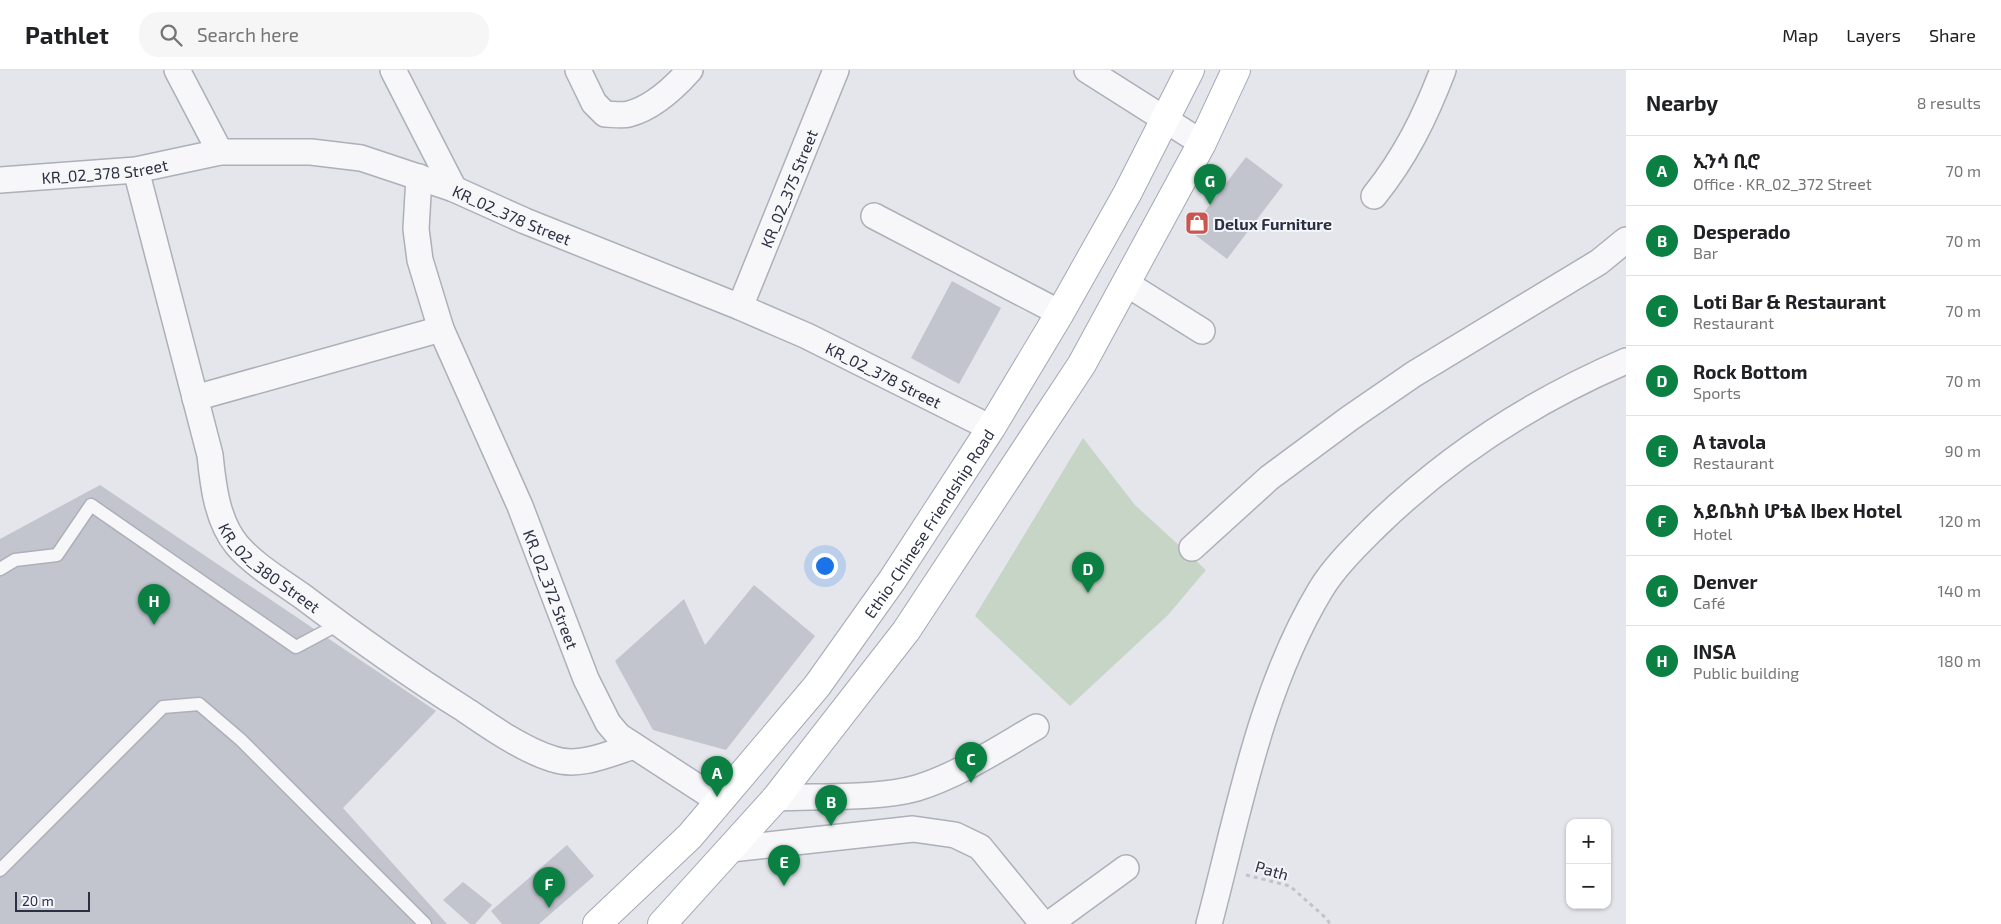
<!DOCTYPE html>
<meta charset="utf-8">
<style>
:root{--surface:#fff;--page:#f6f6f6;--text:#202124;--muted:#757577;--line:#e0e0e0;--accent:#0b8043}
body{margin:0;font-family:"Exo 2","Noto Sans Ethiopic",sans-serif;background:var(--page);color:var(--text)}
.controls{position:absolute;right:15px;bottom:15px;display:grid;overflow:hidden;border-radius:10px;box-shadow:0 1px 4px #0004}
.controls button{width:45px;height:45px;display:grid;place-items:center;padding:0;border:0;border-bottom:1px solid var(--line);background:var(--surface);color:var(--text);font:25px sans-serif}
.scale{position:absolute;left:15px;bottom:12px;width:75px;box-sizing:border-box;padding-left:5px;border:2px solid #2c3043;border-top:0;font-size:14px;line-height:18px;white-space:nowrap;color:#2c3043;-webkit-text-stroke:4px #f4f5f9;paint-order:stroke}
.you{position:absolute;left:824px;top:495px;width:18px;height:18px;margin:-12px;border:4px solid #fff;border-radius:50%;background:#1a73e8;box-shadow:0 0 0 8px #1a73e833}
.badge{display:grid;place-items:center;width:32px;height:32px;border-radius:50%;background:var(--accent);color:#fff;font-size:16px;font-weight:700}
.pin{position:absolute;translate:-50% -41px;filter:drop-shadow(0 1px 2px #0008)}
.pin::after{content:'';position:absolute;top:26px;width:18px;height:15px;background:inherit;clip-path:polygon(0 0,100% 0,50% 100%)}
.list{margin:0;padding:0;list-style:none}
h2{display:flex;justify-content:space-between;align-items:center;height:65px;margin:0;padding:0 20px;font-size:21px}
h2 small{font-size:16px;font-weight:400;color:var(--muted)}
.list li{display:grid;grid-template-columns:32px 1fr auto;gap:15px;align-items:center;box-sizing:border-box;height:70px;padding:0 20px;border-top:1px solid var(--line)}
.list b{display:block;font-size:19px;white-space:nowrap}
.list p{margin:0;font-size:16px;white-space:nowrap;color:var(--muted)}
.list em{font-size:16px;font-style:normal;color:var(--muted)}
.icon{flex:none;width:28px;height:28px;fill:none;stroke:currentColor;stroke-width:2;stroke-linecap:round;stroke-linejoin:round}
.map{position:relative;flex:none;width:1626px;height:854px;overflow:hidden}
header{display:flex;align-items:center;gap:30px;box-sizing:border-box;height:70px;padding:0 25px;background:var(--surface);border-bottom:1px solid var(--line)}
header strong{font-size:24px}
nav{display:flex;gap:28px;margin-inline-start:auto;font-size:18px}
.search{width:350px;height:45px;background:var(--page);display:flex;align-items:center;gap:12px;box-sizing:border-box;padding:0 18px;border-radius:20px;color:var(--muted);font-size:19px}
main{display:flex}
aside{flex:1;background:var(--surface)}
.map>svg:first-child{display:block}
</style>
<header>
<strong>Pathlet</strong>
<div class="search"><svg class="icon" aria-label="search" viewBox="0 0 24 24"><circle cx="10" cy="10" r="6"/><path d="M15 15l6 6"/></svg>Search here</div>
<nav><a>Map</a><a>Layers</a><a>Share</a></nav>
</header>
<main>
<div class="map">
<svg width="1626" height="854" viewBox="0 0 1626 854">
<rect width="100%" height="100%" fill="#e4e6eb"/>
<path fill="#c7d5c6" d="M1083,368L1135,435L1206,500L1168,545L1070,636L975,546Z"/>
<g fill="#c2c4ce">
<path d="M1246,87L1283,115L1227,189L1190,161Z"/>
<path d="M952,211L1001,238L959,314L911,288Z"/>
<path d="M100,415L436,641L343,738L447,854H0V469Z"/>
<path d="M754,515L815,566L726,680L653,660L615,591L684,529L705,575Z"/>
<path d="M567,775L594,806L539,854H502L491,841Z"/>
<path d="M463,812L492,835L475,854H470L443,830Z"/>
</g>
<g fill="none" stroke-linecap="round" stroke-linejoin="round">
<g stroke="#adafb9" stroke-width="15">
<g id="lane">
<path d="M0,499L15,490L57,485L91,435L296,577L339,554"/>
<path d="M0,800L163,637L199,634L241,670L425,854"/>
</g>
</g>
<g stroke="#adafb9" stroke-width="28">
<g id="street">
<path d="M177,0L220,82"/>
<path d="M393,0L454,119"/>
<path d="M578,0L594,33L605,44C612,44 622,46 629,44C652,38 674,18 690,0"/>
<path d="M1087,0L1202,73"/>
<path id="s1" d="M136,100L210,385C213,415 217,451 237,475C254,495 281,511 302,526C355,566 408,604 464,639C489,656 523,680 553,689C579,698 609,684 634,676"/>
<path id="s2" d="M419,107L416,159L420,190L441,259L520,436L586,609L608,653L619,666L719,731"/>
<path id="s3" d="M0,110L136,100L220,82H311L361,88L454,119L525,151L740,237L807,266L991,358"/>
<path d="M1374,126C1406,86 1425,47 1443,0"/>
<path d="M874,146L1060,243"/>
<path d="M1127,214L1202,261"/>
<path id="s4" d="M740,237L836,0"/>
<path d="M195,328L441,259"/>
<path d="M1192,478L1269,408L1350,348L1414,304L1599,192L1626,170"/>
<path d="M776,728C816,726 879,729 917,718C959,705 998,679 1036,657"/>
<path d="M731,779L913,759L955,765L980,777L1043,854"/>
<path d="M1049,854L1126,798"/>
<path d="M1209,854C1239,741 1260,620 1321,519C1335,496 1357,475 1376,456C1449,385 1533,331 1626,291"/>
</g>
</g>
<g stroke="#a4a8b7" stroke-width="30">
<g id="primary">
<path id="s5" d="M597,854L690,766L817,616L893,509L991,358L1060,243L1127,124L1190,0"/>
<path d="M662,854L776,728L906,561L1082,294L1202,73L1236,0"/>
</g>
</g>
<path stroke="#c2c3ca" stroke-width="3" stroke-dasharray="4 4" stroke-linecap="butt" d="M1246,805L1290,816L1327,849L1330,854"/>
<use href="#lane" stroke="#f7f7fa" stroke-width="12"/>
<use href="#street" stroke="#f7f7fa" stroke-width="25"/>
<use href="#primary" stroke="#fff" stroke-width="28"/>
</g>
<defs>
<g id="shop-square" transform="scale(1.25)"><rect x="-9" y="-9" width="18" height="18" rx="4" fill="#c95651" stroke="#f4f5f9"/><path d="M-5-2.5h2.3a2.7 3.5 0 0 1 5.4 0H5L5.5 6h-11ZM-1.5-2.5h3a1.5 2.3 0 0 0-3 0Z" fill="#fff"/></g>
</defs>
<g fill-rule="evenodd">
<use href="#shop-square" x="1197" y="153"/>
</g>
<g text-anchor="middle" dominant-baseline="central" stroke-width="4" stroke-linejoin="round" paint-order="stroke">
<g font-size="16" fill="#2c3043" stroke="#f4f5f9">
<text stroke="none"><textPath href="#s3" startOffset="105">KR_02_378 Street</textPath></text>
<text stroke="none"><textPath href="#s4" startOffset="128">KR_02_375 Street</textPath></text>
<text stroke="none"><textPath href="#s3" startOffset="525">KR_02_378 Street</textPath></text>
<text stroke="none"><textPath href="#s3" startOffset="930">KR_02_378 Street</textPath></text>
<text stroke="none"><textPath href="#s5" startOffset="522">Ethio-Chinese Friendship Road</textPath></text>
<text stroke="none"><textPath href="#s1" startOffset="429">KR_02_380 Street</textPath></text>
<text stroke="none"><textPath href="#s2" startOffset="438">KR_02_372 Street</textPath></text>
<text transform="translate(1272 800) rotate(16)">Path</text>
</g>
<g font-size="16" font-weight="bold" fill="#2c3043" stroke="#f4f5f9" text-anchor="start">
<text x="1214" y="153">Delux Furniture</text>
</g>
</g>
</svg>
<div class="controls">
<button>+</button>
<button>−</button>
</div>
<div class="scale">20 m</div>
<div class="you"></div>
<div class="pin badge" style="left:717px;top:727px">A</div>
<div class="pin badge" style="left:831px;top:756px">B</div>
<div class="pin badge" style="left:971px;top:713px">C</div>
<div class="pin badge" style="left:1088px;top:523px">D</div>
<div class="pin badge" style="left:784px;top:816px">E</div>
<div class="pin badge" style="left:549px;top:838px">F</div>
<div class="pin badge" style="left:1210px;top:135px">G</div>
<div class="pin badge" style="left:154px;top:555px">H</div>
</div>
<aside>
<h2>Nearby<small>8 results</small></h2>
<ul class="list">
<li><span class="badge">A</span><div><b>ኢንሳ ቢሮ</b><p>Office · KR_02_372 Street</p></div><em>70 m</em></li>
<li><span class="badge">B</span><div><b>Desperado</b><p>Bar</p></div><em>70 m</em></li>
<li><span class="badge">C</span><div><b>Loti Bar &amp; Restaurant</b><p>Restaurant</p></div><em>70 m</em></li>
<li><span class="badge">D</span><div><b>Rock Bottom</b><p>Sports</p></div><em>70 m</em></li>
<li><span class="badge">E</span><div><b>A tavola</b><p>Restaurant</p></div><em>90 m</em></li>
<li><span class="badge">F</span><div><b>አይቤክስ ሆቴል Ibex Hotel</b><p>Hotel</p></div><em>120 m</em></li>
<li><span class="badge">G</span><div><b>Denver</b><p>Café</p></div><em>140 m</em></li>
<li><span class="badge">H</span><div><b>INSA</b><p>Public building</p></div><em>180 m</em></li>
</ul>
</aside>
</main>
